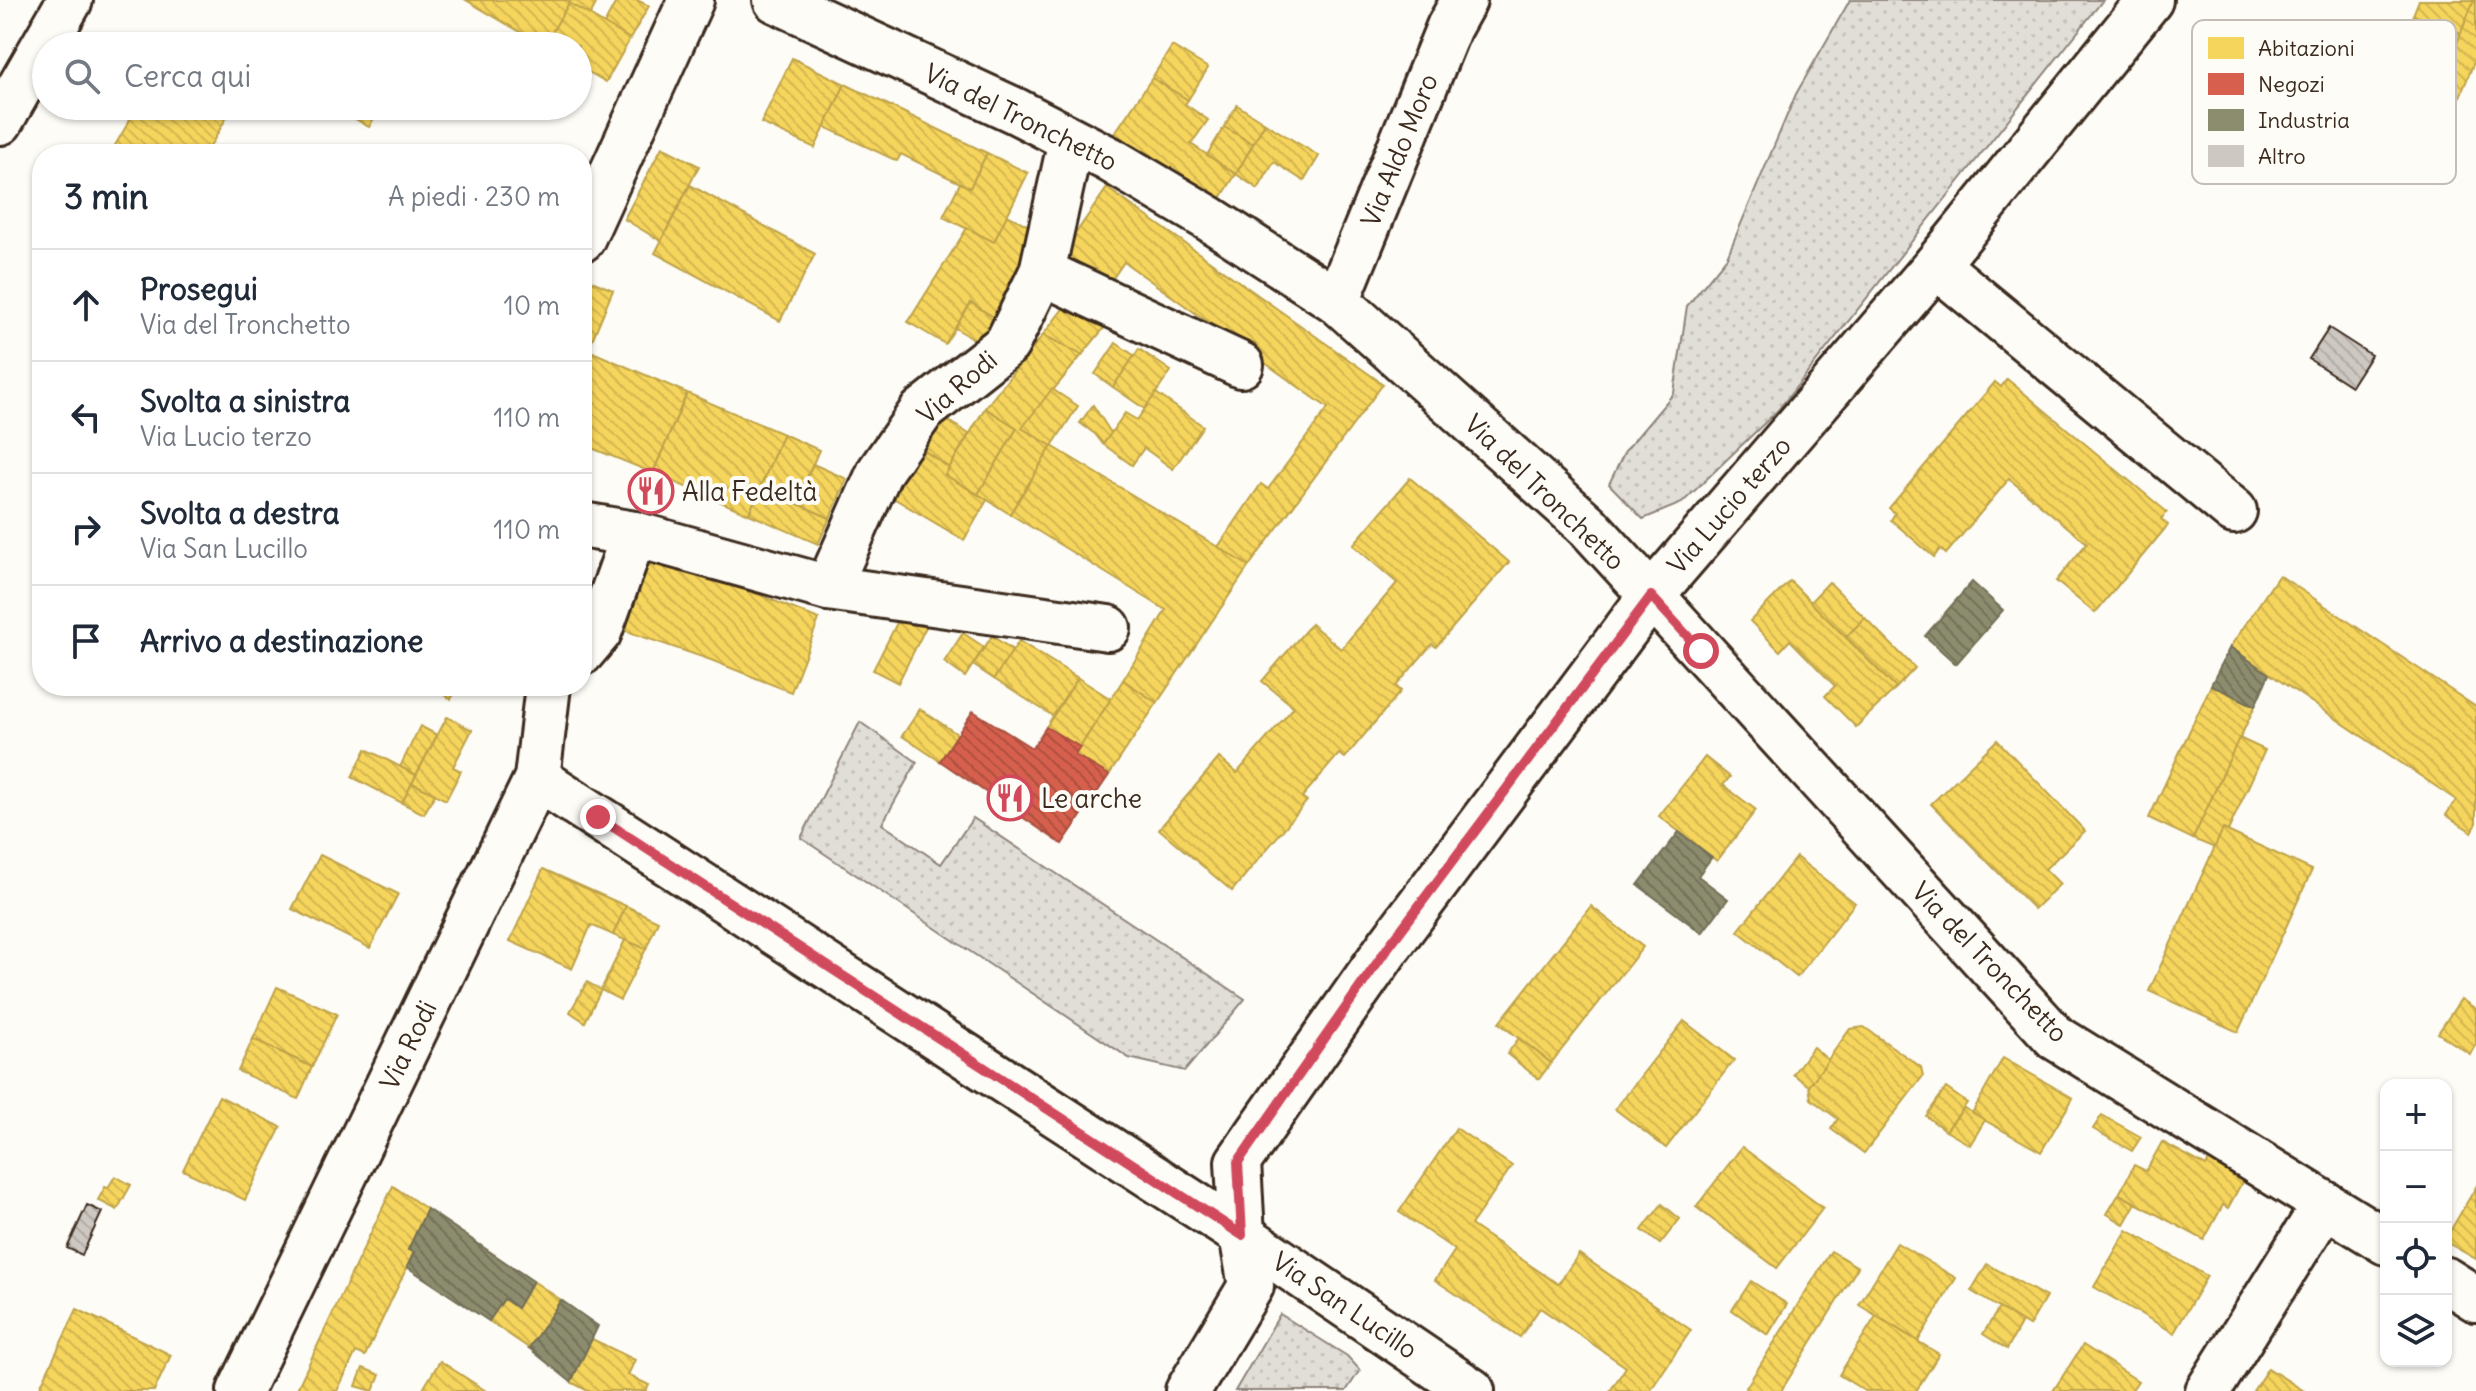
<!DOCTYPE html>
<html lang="it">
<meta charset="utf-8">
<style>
:root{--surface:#fff;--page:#f6f6f7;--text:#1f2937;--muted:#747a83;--line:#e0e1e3}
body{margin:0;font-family:Delius,sans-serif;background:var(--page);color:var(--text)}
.controls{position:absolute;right:24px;bottom:24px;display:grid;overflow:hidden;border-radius:16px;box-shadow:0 2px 6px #0004}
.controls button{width:72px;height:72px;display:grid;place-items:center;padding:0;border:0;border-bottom:2px solid var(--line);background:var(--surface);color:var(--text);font:40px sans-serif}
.stop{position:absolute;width:24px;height:24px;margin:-18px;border:6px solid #d1495b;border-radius:50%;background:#fff}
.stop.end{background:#d1495b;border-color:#fff;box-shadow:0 2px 8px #0008}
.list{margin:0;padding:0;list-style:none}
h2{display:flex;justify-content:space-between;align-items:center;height:104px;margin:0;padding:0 32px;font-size:34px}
h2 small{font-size:26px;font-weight:400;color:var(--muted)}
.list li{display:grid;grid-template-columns:52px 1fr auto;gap:24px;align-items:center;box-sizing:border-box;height:112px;padding:0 32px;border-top:2px solid var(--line)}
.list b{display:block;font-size:30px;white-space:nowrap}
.list p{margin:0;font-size:26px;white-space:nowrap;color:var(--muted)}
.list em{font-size:26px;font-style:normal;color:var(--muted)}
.icon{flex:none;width:44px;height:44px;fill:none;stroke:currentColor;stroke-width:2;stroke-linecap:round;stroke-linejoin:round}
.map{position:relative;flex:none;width:2476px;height:1391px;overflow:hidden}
.search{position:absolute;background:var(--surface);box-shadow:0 2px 6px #0004;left:32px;top:32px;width:560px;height:88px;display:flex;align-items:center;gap:20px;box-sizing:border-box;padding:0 28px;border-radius:44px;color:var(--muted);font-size:30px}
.panel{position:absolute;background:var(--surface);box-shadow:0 2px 6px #0004;left:32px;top:144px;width:560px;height:552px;border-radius:32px}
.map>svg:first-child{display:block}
</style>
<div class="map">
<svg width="2476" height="1391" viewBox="0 0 2476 1391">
<defs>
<pattern id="grass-dots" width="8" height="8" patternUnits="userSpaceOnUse" patternTransform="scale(2)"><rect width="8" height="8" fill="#e1ded7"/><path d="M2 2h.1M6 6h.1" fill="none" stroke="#c2bfb8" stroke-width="1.8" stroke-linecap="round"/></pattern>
<pattern id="homes-back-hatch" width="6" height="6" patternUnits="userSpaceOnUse" patternTransform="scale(2)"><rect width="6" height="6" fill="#f6d55c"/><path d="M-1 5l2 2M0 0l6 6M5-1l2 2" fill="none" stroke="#d4b750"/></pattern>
<pattern id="shops-back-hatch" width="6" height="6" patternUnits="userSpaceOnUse" patternTransform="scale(2)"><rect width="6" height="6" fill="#d6604d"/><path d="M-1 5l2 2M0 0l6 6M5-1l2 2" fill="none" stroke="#af4f3f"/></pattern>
<pattern id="industry-back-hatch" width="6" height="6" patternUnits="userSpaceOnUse" patternTransform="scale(2)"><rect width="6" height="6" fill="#8c8c6e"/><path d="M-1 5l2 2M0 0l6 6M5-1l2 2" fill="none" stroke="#74735a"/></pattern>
<pattern id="building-back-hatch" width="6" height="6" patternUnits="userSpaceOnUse" patternTransform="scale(2)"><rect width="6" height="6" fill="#cdc8c2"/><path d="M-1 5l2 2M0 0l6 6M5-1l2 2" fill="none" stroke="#b1aca6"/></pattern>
</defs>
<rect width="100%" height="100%" fill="#fdfcf7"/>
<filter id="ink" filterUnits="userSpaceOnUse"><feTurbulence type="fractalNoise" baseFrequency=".0125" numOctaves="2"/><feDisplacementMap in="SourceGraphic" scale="16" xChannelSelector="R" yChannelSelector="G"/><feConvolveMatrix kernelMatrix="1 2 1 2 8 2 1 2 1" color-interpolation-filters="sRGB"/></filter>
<g filter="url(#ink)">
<g fill="url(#grass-dots)" stroke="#8e847a" stroke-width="2">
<path d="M1850,0H2103L1778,410L1682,503L1643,519L1609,484L1625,451L1674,393L1687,306L1727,257L1796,94Z"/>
<path d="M860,722L917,762L882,824L941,864L973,818L1245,999L1185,1071L1129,1058L801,838Z"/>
<path d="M1280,1314L1347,1356L1360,1370L1346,1391H1235Z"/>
</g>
<g fill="url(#homes-back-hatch)" stroke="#bea249" stroke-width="2">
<path d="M466,0H571L544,46Z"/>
<path d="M571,0H598L590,15L569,3Z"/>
<path d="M617,0H637L649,6L630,39L604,24Z"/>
<path d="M2419,0H2474L2461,33L2413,15Z"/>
<path d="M2474,0H2476V57L2445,134L2424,126Z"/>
<path d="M569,3L630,39L606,82L578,66V46H544Z"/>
<path d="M2413,15L2461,33L2422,132L2374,114Z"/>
<path d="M1172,46L1208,68L1188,100L1152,78Z"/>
<path d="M792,58L845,84L815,148L761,123Z"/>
<path d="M1152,78L1188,100L1185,104L1208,120L1191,144L1236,174L1214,209L1110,140Z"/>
<path d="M845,84L987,153L970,188L901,154L897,161L825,127Z"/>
<path d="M1237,105L1265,123L1253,144L1224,127Z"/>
<path d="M138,106H233L206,154H110Z"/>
<path d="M334,106H369L378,111L369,127Z"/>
<path d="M1265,123L1319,156L1304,181L1274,162L1258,189L1236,174Z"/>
<path d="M1224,127L1253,144L1236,174L1207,155Z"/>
<path d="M662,147L699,166L661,241L624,219Z"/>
<path d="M987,153L1028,173L994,242L943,217L960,183L970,188Z"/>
<path d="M690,185L815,254L780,321L655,253Z"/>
<path d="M1107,188L1383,384L1249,566L1218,547L1261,484L1268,489L1328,408L1124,262L1106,288L1060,256Z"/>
<path d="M1007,215L1033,228L1022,282L1000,321L971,303L945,344L908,322L967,228L994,242Z"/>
<path d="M585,278L613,290L582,364V286Z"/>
<path d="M1069,301L1109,322L1082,355L1043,335Z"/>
<path d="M971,303L1001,322L984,345L955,328Z"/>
<path d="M1043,335L1082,355L1022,428L1052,446L1010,514L978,494L1017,428L985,408Z"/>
<path d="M1116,343L1135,356L1113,387L1095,374Z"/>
<path d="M1139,349L1171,371L1145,409L1113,387Z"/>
<path d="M588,350L687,393L653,473L582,444V364Z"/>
<path d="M2007,379L2167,512L2161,519L2168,525L2095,613L2056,581L2087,543L2009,479L1946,554L1940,549L1934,557L1891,520L1895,513L1889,508L1995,382L2001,387Z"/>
<path d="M1052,389L1078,406L1052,446L1022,428Z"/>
<path d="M687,393L783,434L749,514L653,473Z"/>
<path d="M1156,393L1203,426L1173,469L1144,448L1132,465L1103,444L1125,413L1137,420Z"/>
<path d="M1093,405L1111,433L1103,444L1095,434L1080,423Z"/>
<path d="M985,408L1017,428L978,494L945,475Z"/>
<path d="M938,414L969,434L949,468L919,447Z"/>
<path d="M783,434L819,450L796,503L830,518L818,544L749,514Z"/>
<path d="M1052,446L1249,566L1157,703L1123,680L1166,610L1010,514Z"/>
<path d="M919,447L949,468L945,475L987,500L964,540L890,496Z"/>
<path d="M813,464L847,479L830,518L796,503Z"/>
<path d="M1410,478L1509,562L1436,647L1432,644L1396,686L1401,691L1345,758L1339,754L1302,797L1307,801L1232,891L1159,829L1219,758L1237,773L1294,707L1262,681L1311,624L1341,649L1397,583L1353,545Z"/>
<path d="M645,542L738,576L735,585L819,619L791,692L711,660L614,627Z"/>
<path d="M2279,575L2476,707V825L2472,832L2446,815L2456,800L2230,647Z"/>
<path d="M1790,581L1896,688L1856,727L1825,696L1835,686L1790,640L1780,651L1750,621Z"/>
<path d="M1829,582L1865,618L1846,637L1810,602Z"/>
<path d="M905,607L930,619L898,683L873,670Z"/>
<path d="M1865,618L1915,668L1896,688L1846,637Z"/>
<path d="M963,633L984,647L965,677L944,662Z"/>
<path d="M992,636L1013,650L994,679L973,665Z"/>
<path d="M1019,641L1078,678L1053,716L994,679Z"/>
<path d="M1078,678L1111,699L1080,747L1046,727Z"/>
<path d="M1123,680L1157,703L1109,775L1075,755Z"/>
<path d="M2211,685L2255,706L2193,839L2149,818Z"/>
<path d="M429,686H459L451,699Z"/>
<path d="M920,709L957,734L940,761L902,736Z"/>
<path d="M447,717L472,730L453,767L461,771L446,800L412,783Z"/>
<path d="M420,726L437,735L416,775L400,767Z"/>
<path d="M2239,738L2265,750L2228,831L2223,829L2215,848L2193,839Z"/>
<path d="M1997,740L2085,831L2045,869L2060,884L2034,909L1931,804Z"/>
<path d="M366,749L416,775L402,803L352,777Z"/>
<path d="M1705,757L1730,777L1723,785L1756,810L1717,861L1659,816Z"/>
<path d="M412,783L435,794L424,814L402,803Z"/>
<path d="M2223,829L2312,870L2238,1032L2149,991Z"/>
<path d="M320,855L398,894L370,948L292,909Z"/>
<path d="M1796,857L1855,903L1797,977L1738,931Z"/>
<path d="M543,869L626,906L613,935L591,925L572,969L510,941Z"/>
<path d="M626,906L658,921L646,949L613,935Z"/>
<path d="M1591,906L1643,947L1551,1063L1499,1023Z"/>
<path d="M625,940L646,949L620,1000L601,990Z"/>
<path d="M587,982L601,990L585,1022L570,1012Z"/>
<path d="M277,987L337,1014L312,1067L253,1039Z"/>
<path d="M2461,999L2476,1009V1044L2470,1054L2438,1033Z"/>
<path d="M1684,1021L1734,1060L1666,1148L1615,1109Z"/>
<path d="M1864,1027L1921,1067L1923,1076L1864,1153L1831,1129L1838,1119L1811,1099L1809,1086L1850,1029Z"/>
<path d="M1519,1038L1551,1063L1539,1079L1507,1054Z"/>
<path d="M253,1039L312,1067L298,1099L238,1071Z"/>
<path d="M1813,1047L1828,1060L1809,1086L1793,1074Z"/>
<path d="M2003,1058L2073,1098L2041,1152L1972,1113Z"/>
<path d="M1946,1088L1967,1103L1946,1131L1926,1116Z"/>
<path d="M219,1096L281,1127L245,1200L183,1170Z"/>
<path d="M1964,1108L1985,1120L1970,1145L1946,1131Z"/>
<path d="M2102,1115L2141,1137L2132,1151L2093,1129Z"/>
<path d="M1456,1128L1512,1166L1471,1225L1558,1284L1579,1254L1691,1330L1650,1391H1610L1626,1367L1540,1308L1520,1337L1435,1280L1455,1250L1399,1212Z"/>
<path d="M2162,1142L2206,1166L2211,1156L2246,1175L2228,1208L2223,1205L2204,1240L2119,1194L2134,1165L2146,1171Z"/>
<path d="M1742,1147L1823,1208L1777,1268L1696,1207Z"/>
<path d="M115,1176L131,1185L117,1210L98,1200L105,1187L108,1188Z"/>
<path d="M393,1186L427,1209L408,1250L414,1252L407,1267L365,1356L356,1352L337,1391H296Z"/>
<path d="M2476,1187V1259L2446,1242V1238Z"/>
<path d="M2119,1194L2136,1203L2124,1224L2107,1214Z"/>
<path d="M1662,1204L1680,1219L1660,1244L1642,1230Z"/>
<path d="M2127,1230L2207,1276L2174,1333L2094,1287Z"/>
<path d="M1897,1243L1956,1278L1918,1341L1859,1305Z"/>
<path d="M1831,1251L1858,1267L1781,1391H1744Z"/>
<path d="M1987,1264L2046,1297L2029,1326L1971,1291Z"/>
<path d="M533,1281L561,1300L529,1348L489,1321L504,1299L517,1308Z"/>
<path d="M1751,1281L1787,1304L1768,1335L1732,1310Z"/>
<path d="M1999,1308L2022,1322L2007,1349L1983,1334Z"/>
<path d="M77,1309L171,1355L154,1391H44L39,1389Z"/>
<path d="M1876,1316L1939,1354L1916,1391H1865L1839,1375Z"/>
<path d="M592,1339L635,1360L628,1375L649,1385L646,1391H588L571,1382Z"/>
<path d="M2083,1345L2138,1381L2131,1391H2053Z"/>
<path d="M440,1361L486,1391H427L423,1389Z"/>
<path d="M363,1368L380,1375L373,1391L356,1386Z"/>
<path d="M2268,1368L2304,1391H2253Z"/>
</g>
<path fill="url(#shops-back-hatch)" stroke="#a8503f" stroke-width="2" d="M973,711L1032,748L1046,727L1080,747L1075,755L1109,775L1062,844L940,761Z"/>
<g fill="url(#industry-back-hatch)" stroke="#746f56" stroke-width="2">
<path d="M1972,582L2003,610L1956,664L1925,636Z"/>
<path d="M2230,647L2269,674L2255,706L2211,685Z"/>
<path d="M1679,832L1712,857L1698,876L1728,899L1702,933L1638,885Z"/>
<path d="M427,1209L533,1281L517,1308L504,1299L489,1321L407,1267L414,1252L408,1250Z"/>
<path d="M561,1300L598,1326L571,1382L529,1348Z"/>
</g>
<g fill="url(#building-back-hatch)" stroke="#3b2a1e" stroke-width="2">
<path d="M2329,328L2371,355L2351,386L2309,359Z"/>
<path d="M87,1205L102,1212L82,1255L67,1248Z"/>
</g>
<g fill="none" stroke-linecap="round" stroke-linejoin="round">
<g stroke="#3b2a1e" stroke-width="50">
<g id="street">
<path d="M776,0L1016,111L1109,159L1210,219L1337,301L1588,526L2055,1037L2386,1242"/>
<path d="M0,122L70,0"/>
<path d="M582,239L691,0"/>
<path d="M1936,265L2234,511"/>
<path d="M1042,272L1241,365"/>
<path d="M1337,301L1449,27L1464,0"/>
<path d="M582,525L634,534L828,588L1108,628"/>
<path d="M828,588L880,471L922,411L1007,344L1042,272L1071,140"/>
<path d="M582,652L599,632L634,534"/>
<path d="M537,778L1242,1235L1472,1391"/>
<path d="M2446,1280L2476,1299"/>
<path d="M240,1391L537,778L548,686"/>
<path d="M2208,1391L2325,1204"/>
</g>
</g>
<g stroke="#3b2a1e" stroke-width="50">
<path id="secondary" d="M1188,1391L1251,1286L1242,1235L1238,1162L1389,946L1651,596L1936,265L2150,0"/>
</g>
<use href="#street" stroke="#fdfcf7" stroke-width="44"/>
<use href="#secondary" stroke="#fdfcf7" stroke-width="44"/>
</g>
</g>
<g fill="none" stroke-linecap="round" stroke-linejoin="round" filter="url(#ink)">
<path stroke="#d1495b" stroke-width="10" d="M598,817L1242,1235L1238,1162L1389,946L1651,596L1701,651"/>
</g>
<defs>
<g id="restaurant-ring" transform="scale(2.3)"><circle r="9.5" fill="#fdfcf7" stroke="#d1495b" stroke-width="1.5"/><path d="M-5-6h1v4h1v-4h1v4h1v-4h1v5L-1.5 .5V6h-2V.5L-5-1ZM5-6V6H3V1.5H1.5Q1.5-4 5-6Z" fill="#d1495b"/></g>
</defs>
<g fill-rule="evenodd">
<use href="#restaurant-ring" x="651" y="491"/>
<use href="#restaurant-ring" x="1010" y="798"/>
</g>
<g text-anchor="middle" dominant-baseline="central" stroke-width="8" stroke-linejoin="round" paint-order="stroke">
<g font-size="26" fill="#3b2a1e" stroke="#fdfcf7">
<text transform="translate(1021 117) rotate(26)">Via del Tronchetto</text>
<text transform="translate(1399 150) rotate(-68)">Via Aldo Moro</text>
<text transform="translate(957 387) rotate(-41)">Via Rodi</text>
<text transform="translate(1545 492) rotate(44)">Via del Tronchetto</text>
<text transform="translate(1729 505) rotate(-49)">Via Lucio terzo</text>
<text transform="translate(1990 962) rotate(46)">Via del Tronchetto</text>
<text transform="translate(408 1045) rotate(-64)">Via Rodi</text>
<text transform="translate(1345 1305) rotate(34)">Via San Lucillo</text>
</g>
<g font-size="26" fill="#3b2a1e" stroke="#fdfcf7" text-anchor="start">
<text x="682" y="491">Alla Fedeltà</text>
<text x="1041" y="798">Le arche</text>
</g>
</g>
<rect x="2192" y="20" width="264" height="164" rx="12" fill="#fdfcf7" stroke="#c3bdb6" stroke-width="2"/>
<rect x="2208" y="37" width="36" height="22" fill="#f6d55c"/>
<rect x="2208" y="73" width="36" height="22" fill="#d6604d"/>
<rect x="2208" y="109" width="36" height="22" fill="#8c8c6e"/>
<rect x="2208" y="145" width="36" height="22" fill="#cdc8c2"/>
<g font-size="22" fill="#3b2a1e">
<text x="2258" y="56">Abitazioni</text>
<text x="2258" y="92">Negozi</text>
<text x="2258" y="128">Industria</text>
<text x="2258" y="164">Altro</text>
</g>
</svg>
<div class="controls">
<button>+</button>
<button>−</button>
<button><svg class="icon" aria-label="locate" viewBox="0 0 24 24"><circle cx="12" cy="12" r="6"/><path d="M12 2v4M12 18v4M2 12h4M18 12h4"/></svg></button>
<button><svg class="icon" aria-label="layers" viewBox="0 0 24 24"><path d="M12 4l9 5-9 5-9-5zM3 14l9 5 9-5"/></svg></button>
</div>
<div class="stop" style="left:1701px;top:651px"></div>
<div class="stop end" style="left:598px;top:817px"></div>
<div class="search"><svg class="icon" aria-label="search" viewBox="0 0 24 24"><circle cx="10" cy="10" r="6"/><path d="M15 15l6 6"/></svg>Cerca qui</div>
<section class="panel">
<h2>3 min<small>A piedi · 230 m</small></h2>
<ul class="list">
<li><svg class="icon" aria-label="ahead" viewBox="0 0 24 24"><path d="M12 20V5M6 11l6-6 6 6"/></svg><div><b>Prosegui</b><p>Via del Tronchetto</p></div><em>10 m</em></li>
<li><svg class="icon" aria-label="left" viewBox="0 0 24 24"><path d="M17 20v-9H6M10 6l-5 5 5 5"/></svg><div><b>Svolta a sinistra</b><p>Via Lucio terzo</p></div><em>110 m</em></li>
<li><svg class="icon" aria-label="right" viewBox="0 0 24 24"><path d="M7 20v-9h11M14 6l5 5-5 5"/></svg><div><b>Svolta a destra</b><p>Via San Lucillo</p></div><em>110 m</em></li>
<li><svg class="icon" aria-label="arrive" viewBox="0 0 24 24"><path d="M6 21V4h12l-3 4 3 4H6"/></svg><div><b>Arrivo a destinazione</b></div></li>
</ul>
</section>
</div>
